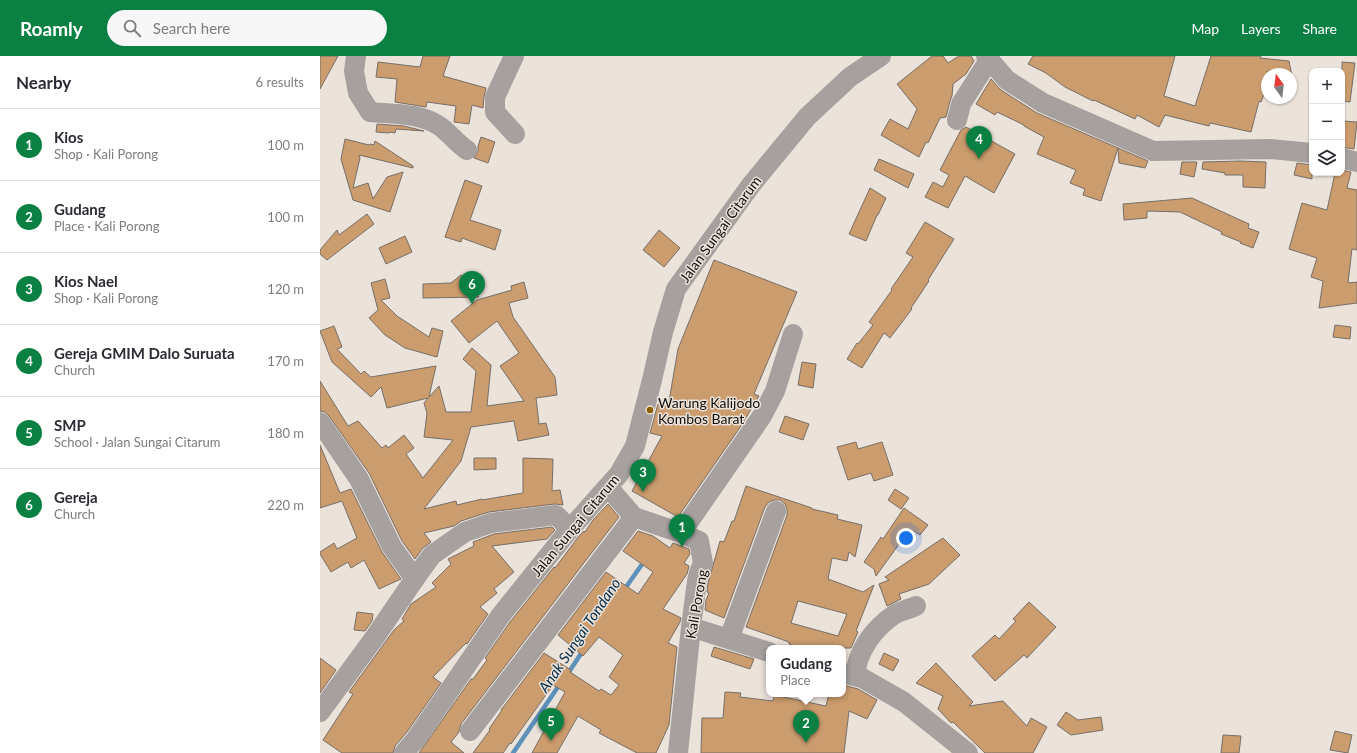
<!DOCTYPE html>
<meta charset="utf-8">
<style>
:root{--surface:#fff;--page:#f7f7f7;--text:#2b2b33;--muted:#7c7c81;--line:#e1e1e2;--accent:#0b8043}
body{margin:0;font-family:Lato,sans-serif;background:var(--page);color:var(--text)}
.controls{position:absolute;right:12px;top:12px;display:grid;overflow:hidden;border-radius:8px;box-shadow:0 1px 3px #0004}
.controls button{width:36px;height:36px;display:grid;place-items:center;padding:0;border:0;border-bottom:1px solid var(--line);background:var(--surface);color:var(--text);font:20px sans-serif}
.compass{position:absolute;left:941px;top:12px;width:36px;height:36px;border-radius:50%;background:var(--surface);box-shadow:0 1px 3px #0004;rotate:346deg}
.you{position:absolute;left:586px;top:482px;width:14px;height:14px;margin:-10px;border:3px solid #fff;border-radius:50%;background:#1a73e8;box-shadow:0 0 0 6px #1a73e833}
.badge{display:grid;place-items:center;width:26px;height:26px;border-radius:50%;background:var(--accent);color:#fff;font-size:13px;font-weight:700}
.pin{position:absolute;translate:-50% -33px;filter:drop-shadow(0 1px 2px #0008)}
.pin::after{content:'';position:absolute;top:21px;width:14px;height:12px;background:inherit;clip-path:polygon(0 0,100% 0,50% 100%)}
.popup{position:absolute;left:446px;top:589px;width:80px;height:52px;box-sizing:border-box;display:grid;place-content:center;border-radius:8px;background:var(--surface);filter:drop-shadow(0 1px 3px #0005);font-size:13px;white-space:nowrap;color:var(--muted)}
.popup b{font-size:15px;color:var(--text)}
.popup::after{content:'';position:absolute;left:50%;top:100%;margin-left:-8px;border:8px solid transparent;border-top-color:var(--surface)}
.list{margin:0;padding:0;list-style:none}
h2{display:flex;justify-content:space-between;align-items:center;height:52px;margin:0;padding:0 16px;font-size:17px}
h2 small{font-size:13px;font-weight:400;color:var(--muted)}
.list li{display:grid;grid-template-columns:26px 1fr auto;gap:12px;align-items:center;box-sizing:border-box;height:72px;padding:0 16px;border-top:1px solid var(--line)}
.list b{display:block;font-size:15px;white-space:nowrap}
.list p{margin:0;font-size:13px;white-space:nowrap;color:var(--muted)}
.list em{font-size:13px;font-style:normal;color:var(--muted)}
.icon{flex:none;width:22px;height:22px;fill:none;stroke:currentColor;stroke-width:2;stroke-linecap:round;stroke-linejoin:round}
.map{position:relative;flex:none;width:1037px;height:697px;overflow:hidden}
header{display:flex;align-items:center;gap:24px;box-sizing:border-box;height:56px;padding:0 20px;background:var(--accent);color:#fff}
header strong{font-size:19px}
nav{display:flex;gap:22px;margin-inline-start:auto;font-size:14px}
.search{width:280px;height:36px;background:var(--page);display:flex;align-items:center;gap:10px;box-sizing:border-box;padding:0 14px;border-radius:22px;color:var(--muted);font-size:15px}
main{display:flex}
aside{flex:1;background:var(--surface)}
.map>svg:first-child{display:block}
</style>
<header>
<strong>Roamly</strong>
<div class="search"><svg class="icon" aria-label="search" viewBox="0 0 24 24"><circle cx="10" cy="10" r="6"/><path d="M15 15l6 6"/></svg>Search here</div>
<nav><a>Map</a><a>Layers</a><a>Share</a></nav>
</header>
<main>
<aside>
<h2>Nearby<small>6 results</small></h2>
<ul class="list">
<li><span class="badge">1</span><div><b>Kios</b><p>Shop · Kali Porong</p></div><em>100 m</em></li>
<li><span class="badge">2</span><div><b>Gudang</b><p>Place · Kali Porong</p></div><em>100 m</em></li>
<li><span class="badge">3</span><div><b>Kios Nael</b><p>Shop · Kali Porong</p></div><em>120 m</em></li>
<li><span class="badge">4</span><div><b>Gereja GMIM Dalo Suruata</b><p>Church</p></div><em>170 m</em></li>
<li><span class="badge">5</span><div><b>SMP</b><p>School · Jalan Sungai Citarum</p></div><em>180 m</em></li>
<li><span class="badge">6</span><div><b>Gereja</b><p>Church</p></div><em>220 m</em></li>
</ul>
</aside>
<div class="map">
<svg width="1037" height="697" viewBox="0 0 1037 697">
<rect width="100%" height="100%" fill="#ebe2da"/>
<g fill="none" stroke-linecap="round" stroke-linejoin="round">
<g stroke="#5d91ba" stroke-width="4.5">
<path d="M304,534L325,504"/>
<path d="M247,619L264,593"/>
<path d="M193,697L240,628"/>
</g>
</g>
<g fill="#cb9c6d" stroke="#776f68" fill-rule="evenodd">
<path d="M0,0H18L0,33Z"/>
<path d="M103,0H130L123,20L166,32L164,41L163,52L152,49L149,68L134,66L136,50L107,46L106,51L75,46L77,23L56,21L58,6L100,11Z"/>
<path d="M612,0H623L628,7L639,0H651L654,5L646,18L633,28L632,40L630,45L626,61L620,62L608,87L606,86L599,101L561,79L570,63L588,73L597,53L577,28Z"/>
<path d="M713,0H855L844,40L875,50L891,0H941L940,2L969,5L972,20L971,18H962L947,15V31L941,46L939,45L931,76L890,67L889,70L845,59L839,71L817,59L815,63L774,44L773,45L745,31L726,17L708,8Z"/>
<path d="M1022,6L1035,7L1030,46L1022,45Z"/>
<path d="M671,23L681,34L717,57L798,92L781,145L763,139L765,133L750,127L756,114L717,98L724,81L704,70V69L677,56L675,59L656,48Z"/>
<path d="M1022,65L1037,66L1034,93L1022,91Z"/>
<path d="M57,68L84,70L104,75L76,73L75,77L70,76L69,77L56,76Z"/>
<path d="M646,71L695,98L674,137L645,120L628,152L605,141L613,126L623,131L629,119L620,114L641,74Z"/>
<path d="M161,81L175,86L168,107L154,102L158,95V90Z"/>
<path d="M25,83L49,89L50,88L54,89L55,85L93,110V112L39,99L40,102L33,132L48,127L53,143L67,121L83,116L70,156L33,144L21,103Z"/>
<path d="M798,92L828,105L825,112L799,107Z"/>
<path d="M559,103L594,118L588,132L554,114Z"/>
<path d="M920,105L946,106L945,132L923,131V119H905V117L882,113L883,106Z"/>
<path d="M862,106H877L874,121L860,118Z"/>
<path d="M977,107L992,109V123L974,119Z"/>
<path d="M1022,114L1031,116L1027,132L1037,134V194L1032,193L1028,227L1037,226V247L999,252L1003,225L991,221L997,202L969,193L982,147L1007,154L1015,117H1022Z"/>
<path d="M145,124L162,130L150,164L181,174L175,194L142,182L141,186L125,181Z"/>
<path d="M550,132L566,142L558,159H557L546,185L529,178Z"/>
<path d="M872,142L929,168L928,172L939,176L933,192L920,187L921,186L901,178L902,176L860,156L827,155V162L804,164L803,148Z"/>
<path d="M47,158L54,168L7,204L0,198V194L17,174L19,179Z"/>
<path d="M605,166L634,183L608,224L609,225L591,252L592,253L570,282L564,277L542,312L527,303L537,287L538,288L553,269L549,266L572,234L571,233L593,201L586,197Z"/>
<path d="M339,174L360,192L344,211L323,194Z"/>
<path d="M85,180L92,196L66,208L59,192Z"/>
<path d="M394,204L477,236L434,338L439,340L421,370L358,461L312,435L342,380L330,377L338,348L348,351L358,293Z"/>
<path d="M141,219L159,241L103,242V228L131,227Z"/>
<path d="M65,223L70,242L61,244L77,260L109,281L112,272L123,275L117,301L85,292L65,279L49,262L58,254L51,227Z"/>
<path d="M204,226L208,242L189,247L193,261L235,321L237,339L216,342L219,368L226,367L229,379L198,385L194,365L151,371L141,405L104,453L136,445L137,449L162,443V444L203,437V402L233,403L232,435L240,434L243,449L235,448L169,456L141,465L134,470L104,477L111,486L103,492L95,503L82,485L49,417L9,360L5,356L0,355V325L28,370L38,365L62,392L66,389L68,392L84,379L94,392L86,398L103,422L133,384L104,381L107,357L104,347L108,342L67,352L61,331L51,341L12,306L0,275L14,270L22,291L17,293L41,318L44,315L51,321L116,310L109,341L119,330L126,356H151L156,315L143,303L152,292L171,309L167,350L204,345L180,310L199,297L177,265L149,287L131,265L157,244L192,234L191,230Z"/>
<path d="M1015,269L1031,271L1030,283L1013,281Z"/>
<path d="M482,306L496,308L493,332L478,329Z"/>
<path d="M465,360L489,368L483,384L459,376Z"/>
<path d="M536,386L538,393L562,386L573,419L554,425L551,417L528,424L517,391Z"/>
<path d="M0,389L20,437L31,433L62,496L81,523L59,533L44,504L31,512L28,506L11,516L0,498V496L14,487L17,493L37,482L22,445L0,452Z"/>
<path d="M154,402H176V413L154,414Z"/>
<path d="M426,430L492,452V453L518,459L517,463L542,469L535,501L529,496L527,505L512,502L508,523L543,536L554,529L536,575L538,576L531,592H482L469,588V586L426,571L467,459V453L465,448L460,444H454L449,446L445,451L404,562L385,554L386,544L389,537L387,536L388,527L400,485L404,486L412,465H414ZM478,545L527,558L518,580L471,567Z"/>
<path d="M575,433L589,442L581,453L568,444Z"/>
<path d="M288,448L299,461L141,668L139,676L131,686L144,697H99L151,623H153L167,604L165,602L190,566L234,511L235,512L259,480L264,475L265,476L273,464Z"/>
<path d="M584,452L608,469L600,479L590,473L556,520L554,513L544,506L561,481L563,483Z"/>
<path d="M232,471L235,474L227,483L172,490L194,516L174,533L177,537L160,551L168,558L147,588L146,587L113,621L121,627L87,676L75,690L73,697H22L3,684L33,638L29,636L74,574L84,565L82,563L91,548L116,531L112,527L131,508L128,503L154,490L153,486L174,478Z"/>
<path d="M318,475L333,480L350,492L353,487L369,493L370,498L364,507L369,510L367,518L343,553L361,562L360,566L348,587L357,591L349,669L336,697H317L279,677L281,674L258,660L237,697H212L245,636L233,629L191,688L190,687L183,697H153L170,674L169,673L182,654H181L224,597L251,614L250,616L279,635L281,633L291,639L299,629L289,621L303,599L279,581L263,600L238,579L286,516L318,538L333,516L303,495Z"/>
<path d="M623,482L640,499L609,528L579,538L581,543L567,550L559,528L569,524L565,521Z"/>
<path d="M709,546L736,571L707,602L704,599L675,625L652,600L675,579L679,583L696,565L693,563Z"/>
<path d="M37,556L53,558L52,565L45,575L34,574Z"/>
<path d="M394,591L434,603L430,613L391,600Z"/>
<path d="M564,597L579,604L573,615L559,608Z"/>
<path d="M0,602L16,614L0,637Z"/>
<path d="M616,607L653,646L649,650L683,645L707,670L711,662L727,671L713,697H665L633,666L631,667L618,653L623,640L596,627Z"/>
<path d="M523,629L538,633L557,644L547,663L529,655L524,697H381L382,662H403L405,636L421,637L420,641L453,645L454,639L506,650L509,638H523Z"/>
<path d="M746,656L758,664L781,661L783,674L751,679L737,669Z"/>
<path d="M1015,675L1032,679L1028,697L1010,694Z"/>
<path d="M903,679L921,680L919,697H901Z"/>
</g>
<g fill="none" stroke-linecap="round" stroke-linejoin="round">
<g stroke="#a6a09f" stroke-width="20">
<path d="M36,0L34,15L38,37L50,56C72,58 100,57 118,69C129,76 136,87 147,94"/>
<path d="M194,0L175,41V56L195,78"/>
<path d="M666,0L687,24L723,47L833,95L950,93L992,97"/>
<path d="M637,64L641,48L669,4"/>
<path d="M1022,102L1037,106"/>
<path d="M0,366L39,423L72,491L95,523"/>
<path d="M288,431L314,461L361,477L379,485L383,507L379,517L377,525L371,571L358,697"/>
<path d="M361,477L442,360L455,335L473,278"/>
<path d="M371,571L449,596"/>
<path d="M409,583L456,455"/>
<path d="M523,617L542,622L584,646L648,697"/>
<path d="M535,620C537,595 554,572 575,558C581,555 589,553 596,550"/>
<path d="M0,656L55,581L98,518L112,499L145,476L171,467L236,459L250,473"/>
<path d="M150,675L314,461"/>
<path d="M84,697L96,683L181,559L250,473L299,418L315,390L332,324L343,276L356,233L431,129L487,61L530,21L561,0"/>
</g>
</g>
<circle fill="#8b6203" stroke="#ebe2da" stroke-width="1.5" cx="330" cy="354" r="4"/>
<g text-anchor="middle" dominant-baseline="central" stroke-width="3" stroke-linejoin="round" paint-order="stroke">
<g font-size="14" fill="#110e0b" stroke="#ebe2da">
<text transform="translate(400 173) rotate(-54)">Jalan Sungai Citarum</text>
<text transform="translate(255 469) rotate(-50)">Jalan Sungai Citarum</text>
<text transform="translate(376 548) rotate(-80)">Kali Porong</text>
</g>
<g font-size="14" fill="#110e0b" stroke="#ebe2da" text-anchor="start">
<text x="338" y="346">Warung Kalijodo<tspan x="338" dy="16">Kombos Barat</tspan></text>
</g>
<g font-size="15" font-style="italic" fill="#012c48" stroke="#ebe2da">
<text transform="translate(259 579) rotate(-56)">Anak Sungai Tondano</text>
</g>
</g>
</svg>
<div class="controls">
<button>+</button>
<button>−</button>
<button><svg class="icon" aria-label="layers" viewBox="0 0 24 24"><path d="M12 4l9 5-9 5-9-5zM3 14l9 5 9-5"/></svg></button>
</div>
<svg class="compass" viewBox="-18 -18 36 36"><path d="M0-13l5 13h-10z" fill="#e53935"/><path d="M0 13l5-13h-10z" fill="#7c7c81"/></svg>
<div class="you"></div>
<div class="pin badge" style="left:362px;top:491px">1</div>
<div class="pin badge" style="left:486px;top:687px">2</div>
<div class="popup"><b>Gudang</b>Place</div>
<div class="pin badge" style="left:323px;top:436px">3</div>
<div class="pin badge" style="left:659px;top:103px">4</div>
<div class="pin badge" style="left:231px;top:685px">5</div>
<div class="pin badge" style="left:152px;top:248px">6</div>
</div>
</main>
